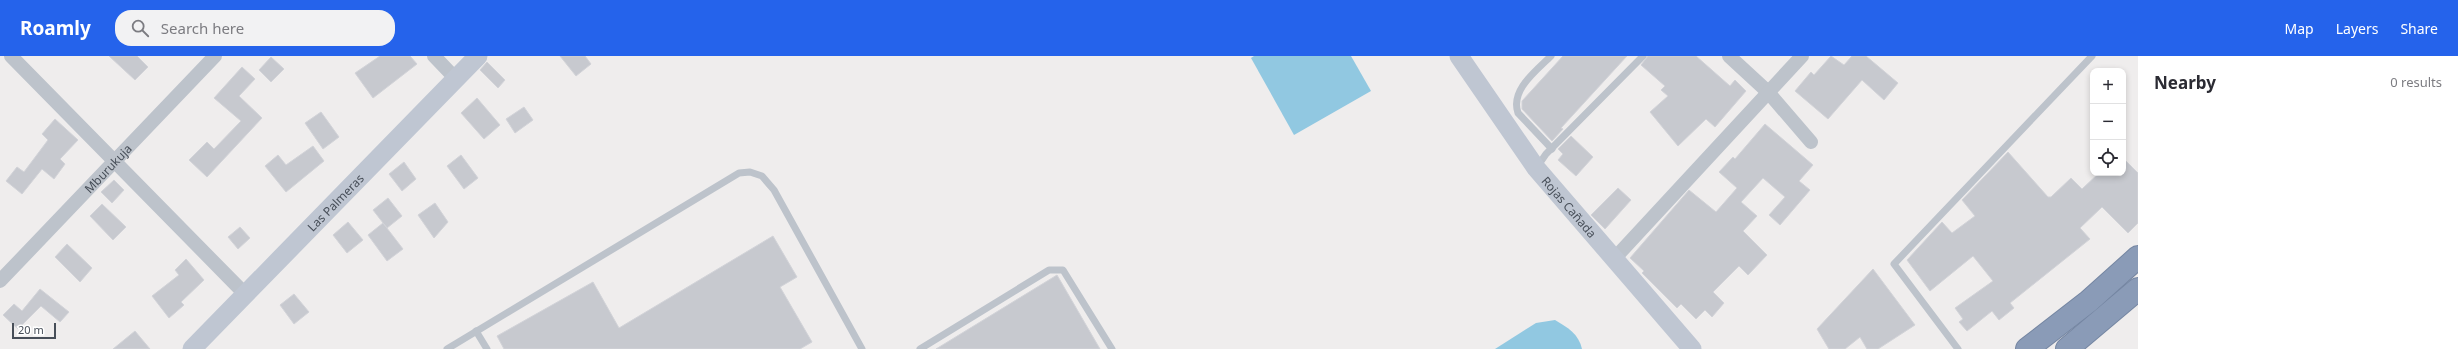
<!DOCTYPE html>
<meta charset="utf-8">
<style>
:root{--surface:#fff;--page:#f2f2f3;--text:#2b2b33;--muted:#7c7c81;--line:#e1e1e2;--accent:#2563eb}
body{margin:0;font-family:"Noto Sans",sans-serif;background:var(--page);color:var(--text)}
.controls{position:absolute;right:12px;top:12px;display:grid;overflow:hidden;border-radius:8px;box-shadow:0 2px 6px #0003}
.controls button{width:36px;height:36px;display:grid;place-items:center;padding:0;border:0;border-bottom:1px solid var(--line);background:var(--surface);color:var(--text);font:20px sans-serif}
.scale{position:absolute;left:12px;bottom:10px;width:44px;box-sizing:border-box;padding-left:4px;border:2px solid #474e58;border-top:0;font-size:11px;line-height:14px;white-space:nowrap;color:#474e58;-webkit-text-stroke:3px #fff;paint-order:stroke}
.list{margin:0;padding:0;list-style:none}
h2{display:flex;justify-content:space-between;align-items:center;height:52px;margin:0;padding:0 16px;font-size:17px}
h2 small{font-size:13px;font-weight:400;color:var(--muted)}
.icon{flex:none;width:22px;height:22px;fill:none;stroke:currentColor;stroke-width:2;stroke-linecap:round;stroke-linejoin:round}
.map{position:relative;flex:none;width:2138px;height:293px;overflow:hidden}
header{display:flex;align-items:center;gap:24px;box-sizing:border-box;height:56px;padding:0 20px;background:var(--accent);color:#fff}
header strong{font-size:19px}
nav{display:flex;gap:22px;margin-inline-start:auto;font-size:14px}
.search{width:280px;height:36px;background:var(--page);display:flex;align-items:center;gap:10px;box-sizing:border-box;padding:0 14px;border-radius:16px;color:var(--muted);font-size:15px}
main{display:flex}
aside{flex:1;background:var(--surface)}
.map>svg:first-child{display:block}
</style>
<header>
<strong>Roamly</strong>
<div class="search"><svg class="icon" aria-label="search" viewBox="0 0 24 24"><circle cx="10" cy="10" r="6"/><path d="M15 15l6 6"/></svg>Search here</div>
<nav><a>Map</a><a>Layers</a><a>Share</a></nav>
</header>
<main>
<div class="map">
<svg width="2138" height="293" viewBox="0 0 2138 293">
<rect width="100%" height="100%" fill="#efeded"/>
<g fill="#91c8e1">
<path d="M1254,0H1351L1371,35L1294,79L1251,2Z"/>
<path d="M1555,264C1567,271 1579,278 1582,293H1495L1536,267Z"/>
</g>
<g fill="#c7c9cf" stroke="#d2d3d8">
<path d="M109,0H137L148,11L135,24Z"/>
<path d="M380,0H410L417,8L373,42L355,17Z"/>
<path d="M560,0H585L591,8L576,20Z"/>
<path d="M1563,0H1627L1561,72L1563,73L1552,85L1522,53V45Z"/>
<path d="M1648,0H1696L1730,30L1735,24L1746,35L1715,71L1706,63L1678,90L1650,56L1668,40L1661,34L1665,30L1641,9Z"/>
<path d="M1831,0L1844,9L1852,0H1866L1898,27L1884,44L1862,24L1828,63L1795,35L1811,16L1814,19Z"/>
<path d="M271,1L284,13L271,26L259,14Z"/>
<path d="M487,6L505,24L498,32L480,14Z"/>
<path d="M242,11L255,23L239,40L262,62L207,121L189,104L207,86L214,93L241,65L214,42Z"/>
<path d="M477,42L500,69L484,83L461,57Z"/>
<path d="M524,51L533,64L515,77L506,63Z"/>
<path d="M321,56L339,81L323,93L305,67Z"/>
<path d="M55,63L78,84L60,103L65,108L54,123L42,113L22,138L6,125L17,111L24,116L48,84L42,78Z"/>
<path d="M1765,68L1813,109L1799,125L1810,134L1780,169L1769,159L1785,141L1763,122L1741,146L1757,160L1743,175L1767,199L1748,219L1739,210L1713,236L1724,247L1712,261L1705,254L1696,263L1681,248L1677,252L1642,217L1644,215L1630,202L1689,134L1716,156L1737,132L1719,116L1733,101L1735,103Z"/>
<path d="M1571,80L1593,101L1576,120L1558,104L1563,98L1558,93Z"/>
<path d="M313,90L324,105L286,136L265,110L278,99L286,109Z"/>
<path d="M2008,96L2048,141H2051L2071,122L2082,133L2099,117H2123V102L2138,117V167L2128,177L2102,151L2080,172L2090,183L2010,247L2014,252L1999,264L1992,255L1967,275L1959,266L1963,263L1955,252L1993,225L1973,200L1930,235L1907,204L1942,166L1952,177L1975,160L1962,144Z"/>
<path d="M461,99L478,122L464,133L447,110Z"/>
<path d="M404,106L416,123L402,135L389,118Z"/>
<path d="M114,124L124,134L112,147L101,136Z"/>
<path d="M1618,132L1631,144L1605,173L1591,159Z"/>
<path d="M388,142L402,160L387,172L373,154Z"/>
<path d="M435,147L448,166L434,182L418,159Z"/>
<path d="M102,148L126,171L113,184L90,160Z"/>
<path d="M348,166L363,184L347,197L333,179Z"/>
<path d="M383,167L403,193L387,205L368,179Z"/>
<path d="M240,171L250,182L238,193L228,181Z"/>
<path d="M773,180L797,221L780,231L812,286L800,293H504L497,280L593,226L619,272Z"/>
<path d="M67,188L92,212L80,226L55,201Z"/>
<path d="M186,203L204,224L181,246L184,249L169,262L152,240L179,219L175,214Z"/>
<path d="M1873,213L1915,269L1878,293H1867L1860,281L1845,293H1829L1817,273Z"/>
<path d="M1057,219L1100,293H936Z"/>
<path d="M40,233L69,256L60,266L41,250L18,273L3,259L14,248L22,255Z"/>
<path d="M294,238L309,256L294,268L280,249Z"/>
<path d="M135,275L150,293H113Z"/>
</g>
<g fill="none" stroke-linecap="round" stroke-linejoin="round">
<g stroke="#7586a2" stroke-width="24">
<g id="highway">
<path d="M2027,293L2089,245L2138,201"/>
<path d="M2067,293L2138,233"/>
</g>
</g>
<g stroke="#bdc3cb" stroke-width="7">
<path d="M1551,0C1536,15 1510,34 1518,57L1552,93"/>
<path d="M1537,111L1546,98L1643,0"/>
<path d="M476,275L487,293"/>
<path d="M447,293L739,117L750,116L762,120L774,134L862,293"/>
<path d="M920,293L1049,214H1063L1112,293"/>
<path d="M1958,293L1894,208L2092,0"/>
</g>
<g stroke="#bdc3cb" stroke-width="14">
<path d="M11,0L245,238"/>
<path d="M434,0L456,23"/>
<path d="M1729,0L1768,36L1811,86"/>
<path d="M1614,203L1802,0"/>
<path id="s1" d="M0,225L215,0"/>
</g>
<g stroke="#bfc6d2" stroke-width="19">
<path id="s2" d="M1459,0L1536,112L1692,293"/>
<path id="s3" d="M192,293L478,0"/>
</g>
<use href="#highway" stroke="#8a9bb7" stroke-width="22"/>
</g>
<g text-anchor="middle" dominant-baseline="central" stroke-width="3" stroke-linejoin="round" paint-order="stroke">
<g font-size="12" fill="#474e58" stroke="#fff">
<text stroke="none"><textPath href="#s1" startOffset="156">Mburukuja</textPath></text>
<text stroke="none"><textPath href="#s3" startOffset="205">Las Palmeras</textPath></text>
<text stroke="none"><textPath href="#s2" startOffset="187">Rojas Cañada</textPath></text>
</g>
</g>
</svg>
<div class="controls">
<button>+</button>
<button>−</button>
<button><svg class="icon" aria-label="locate" viewBox="0 0 24 24"><circle cx="12" cy="12" r="6"/><path d="M12 2v4M12 18v4M2 12h4M18 12h4"/></svg></button>
</div>
<div class="scale">20 m</div>
</div>
<aside>
<h2>Nearby<small>0 results</small></h2>
<ul class="list">
</ul>
</aside>
</main>
